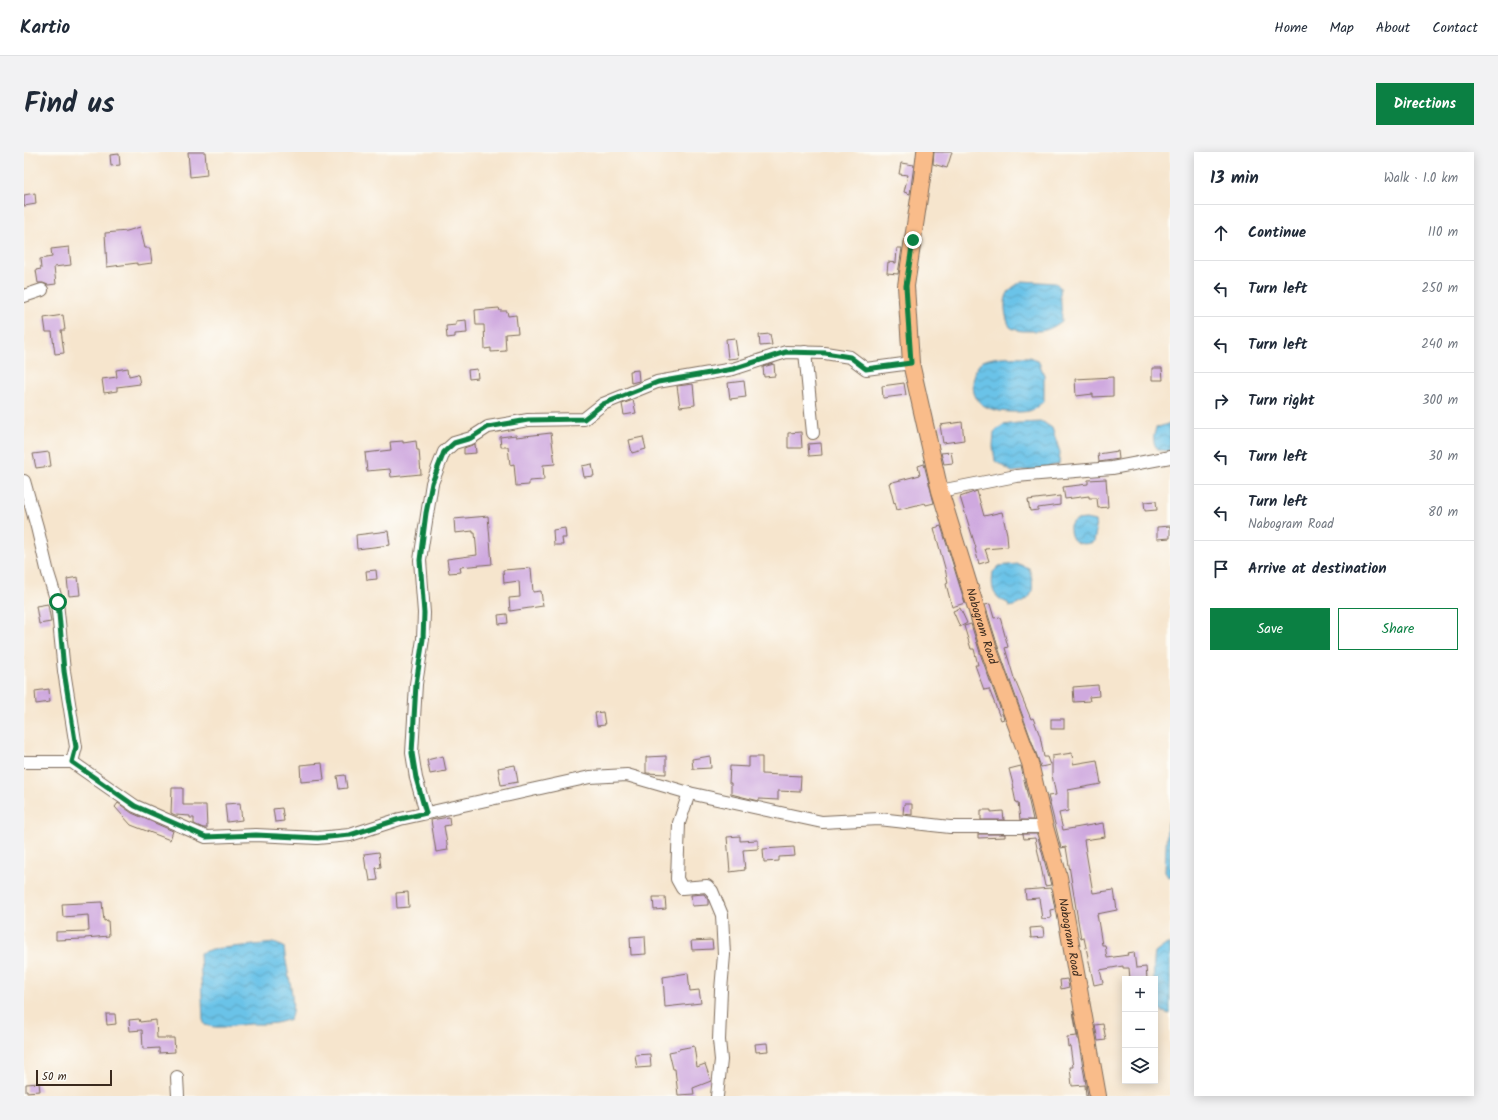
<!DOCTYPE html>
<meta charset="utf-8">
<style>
:root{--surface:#fff;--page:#f2f2f3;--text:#1f2937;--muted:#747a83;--line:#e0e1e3;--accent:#0b8043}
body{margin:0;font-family:Kalam,sans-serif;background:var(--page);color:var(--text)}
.controls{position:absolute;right:12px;bottom:12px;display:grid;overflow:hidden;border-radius:0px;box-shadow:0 2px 10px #0003}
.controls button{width:36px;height:36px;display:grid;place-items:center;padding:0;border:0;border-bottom:1px solid var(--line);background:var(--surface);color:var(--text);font:20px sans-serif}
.scale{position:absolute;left:12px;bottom:10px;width:76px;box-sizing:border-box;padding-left:4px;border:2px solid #3b2a1e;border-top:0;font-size:11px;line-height:14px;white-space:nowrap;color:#3b2a1e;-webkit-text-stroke:3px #fdfcf7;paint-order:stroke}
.stop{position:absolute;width:12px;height:12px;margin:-9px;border:3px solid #0b8043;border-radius:50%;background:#fff}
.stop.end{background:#0b8043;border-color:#fff;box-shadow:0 1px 4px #0008}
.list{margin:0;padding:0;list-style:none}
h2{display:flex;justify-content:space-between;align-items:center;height:52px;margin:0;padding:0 16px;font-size:17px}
h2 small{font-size:13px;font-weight:400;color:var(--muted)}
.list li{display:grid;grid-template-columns:26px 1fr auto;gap:12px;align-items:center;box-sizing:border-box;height:56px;padding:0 16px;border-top:1px solid var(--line)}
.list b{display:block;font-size:15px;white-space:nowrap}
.list p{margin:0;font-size:13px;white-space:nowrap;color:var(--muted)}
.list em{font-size:13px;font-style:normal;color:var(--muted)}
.actions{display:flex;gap:8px;padding:12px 16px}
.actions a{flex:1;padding:9px 0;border:1px solid var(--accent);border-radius:0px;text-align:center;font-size:14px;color:var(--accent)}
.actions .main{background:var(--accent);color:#fff}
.icon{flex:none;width:22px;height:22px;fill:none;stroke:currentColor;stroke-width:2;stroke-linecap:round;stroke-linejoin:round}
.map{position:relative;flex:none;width:1146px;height:944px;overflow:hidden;border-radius:0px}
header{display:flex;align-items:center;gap:24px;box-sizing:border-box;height:56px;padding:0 20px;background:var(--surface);border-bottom:1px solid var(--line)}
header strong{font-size:19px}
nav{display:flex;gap:22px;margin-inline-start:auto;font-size:14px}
.intro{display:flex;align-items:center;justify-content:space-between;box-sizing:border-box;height:96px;padding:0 24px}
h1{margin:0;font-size:28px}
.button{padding:10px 18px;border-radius:0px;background:var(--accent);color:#fff;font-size:14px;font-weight:700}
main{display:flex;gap:24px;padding:0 24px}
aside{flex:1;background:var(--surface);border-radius:0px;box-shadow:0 2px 10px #0003}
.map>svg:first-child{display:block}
</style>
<header>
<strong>Kartio</strong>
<nav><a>Home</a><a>Map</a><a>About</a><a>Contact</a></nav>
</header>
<div class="intro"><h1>Find us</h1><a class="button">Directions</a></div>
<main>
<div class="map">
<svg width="1146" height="944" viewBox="0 0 1146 944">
<defs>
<pattern id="water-waves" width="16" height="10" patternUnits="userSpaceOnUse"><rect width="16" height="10" fill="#6bc3e8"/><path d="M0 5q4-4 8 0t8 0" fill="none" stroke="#599fbb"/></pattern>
</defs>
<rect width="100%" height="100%" fill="#fdfcf7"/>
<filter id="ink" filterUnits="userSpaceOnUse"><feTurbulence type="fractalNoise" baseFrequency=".025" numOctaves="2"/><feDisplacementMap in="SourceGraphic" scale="8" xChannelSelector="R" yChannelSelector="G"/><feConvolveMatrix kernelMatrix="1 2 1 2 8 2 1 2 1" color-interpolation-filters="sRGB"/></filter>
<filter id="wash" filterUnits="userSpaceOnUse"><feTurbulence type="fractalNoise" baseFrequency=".012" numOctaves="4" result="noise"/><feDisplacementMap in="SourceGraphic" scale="16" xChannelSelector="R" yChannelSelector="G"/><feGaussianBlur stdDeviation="0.9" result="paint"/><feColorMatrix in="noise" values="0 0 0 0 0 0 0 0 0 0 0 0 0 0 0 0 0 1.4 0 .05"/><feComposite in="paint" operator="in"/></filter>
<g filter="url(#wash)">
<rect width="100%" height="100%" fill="#f6e5cd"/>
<g fill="url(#water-waves)" stroke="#537683">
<path d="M998,129L1032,131L1036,135L1038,169C1024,179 1021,179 1005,179C997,179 992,179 986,175C981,166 978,148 985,139C988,135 994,132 998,129Z"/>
<path d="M1005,205L1014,208L1020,223V249C1016,252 1010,258 1005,259C1000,260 995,260 990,260C966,260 944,253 950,224C951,219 954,212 959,209C973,203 990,205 1005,205Z"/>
<path d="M1019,270L1028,276L1036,300L1035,312L1019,317L988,320L971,309L969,294L970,280L979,273L994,271Z"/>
<path d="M1146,271V299L1134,298C1128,290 1129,285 1132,276Z"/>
<path d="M1062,367L1071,369L1072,379L1070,390C1054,395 1045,390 1046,373L1052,368Z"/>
<path d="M994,412L1005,416C1012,438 1010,450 985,455L984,451C968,445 967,436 969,420L975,414Z"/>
<path d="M1146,667V725H1144L1141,720L1143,671Z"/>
<path d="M250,791L260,795C261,813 274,852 266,867C250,873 241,872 225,872C210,873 196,878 181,873L179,868L176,801L188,797Z"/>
<path d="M1143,792H1146V862L1139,860L1131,852C1131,834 1128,818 1131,801Z"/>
</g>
<g id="blocks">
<g fill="#cfa9df">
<path d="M164,0H181L183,23L166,25Z"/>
<path d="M910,0H928L923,16L909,12Z"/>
<path d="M95,2L96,13L87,14L86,3Z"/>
<path d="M877,11L890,13L886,42L880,40L884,23L875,22Z"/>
<path d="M11,41L12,52L0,54V43Z"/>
<path d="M116,75L121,96H126L128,111L113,113V111L83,115L81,81L103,79Z"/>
<path d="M45,95L47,113L30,115L32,132L24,133L19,131H14L12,118L17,117L16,107L28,105L27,97Z"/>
<path d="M873,96H878L874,122L863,121L864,110L872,111Z"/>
<path d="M475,156L476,159H483L484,164L492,163L494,181L481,182L482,199L467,200V196L461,197L460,173H452L451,158Z"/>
<path d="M39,163L41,178H37L40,201L31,202L28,180H22L20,166Z"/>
<path d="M442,168L443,181L431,182V185L423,186L422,174L432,173V169Z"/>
<path d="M746,182L748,193L736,194L735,183Z"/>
<path d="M711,186L714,206L704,207L702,187Z"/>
<path d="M750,212L751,224L740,225L739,215Z"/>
<path d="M104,216L105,224L114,222L116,232L93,235V239L80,241L78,227L93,225L92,218Z"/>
<path d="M1128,216H1138L1139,228H1128Z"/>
<path d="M453,217L454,226L445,227L444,218Z"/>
<path d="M614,218L615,229L607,231L606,219Z"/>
<path d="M1089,225V244L1069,245V242L1052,244L1051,227Z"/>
<path d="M720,229L722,245L706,247L704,231Z"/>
<path d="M880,231L882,243L859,246L858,234Z"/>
<path d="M669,232L671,253L656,255L653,234Z"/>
<path d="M609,248L612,261L600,263L598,252Z"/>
<path d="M938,270L940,288L919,291L916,273Z"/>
<path d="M777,280L778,296H764V281Z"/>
<path d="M527,281L531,312L519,313L520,328L505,329V333L492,334L490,312L486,313L484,295H477L476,285L492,283V285Z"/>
<path d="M619,285L622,297L608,301L605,288Z"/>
<path d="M379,289V291L392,289L393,298H395L397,322L367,325L366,317L343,319L341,301L367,298L366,290Z"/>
<path d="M797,291L798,303L785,304L784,292Z"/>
<path d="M451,292L452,301L440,302V296Z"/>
<path d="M1094,299L1095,307L1075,310L1074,302Z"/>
<path d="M25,300L27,314L12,316L9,302Z"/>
<path d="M927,300L929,311L920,312L917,301Z"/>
<path d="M568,312L570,324L560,325L558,314Z"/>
<path d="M900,312L910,351L902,353L901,351L873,358L871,350L870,351L865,331L896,323L894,314Z"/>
<path d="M1082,327L1084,355L1074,356L1073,346H1065V344L1041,347L1039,335L1064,332V328Z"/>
<path d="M953,339L960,364L978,360L983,382L984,395L961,397L965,409L955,412L951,397L952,396L936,345Z"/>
<path d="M1036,344V353L1014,356V358L1006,359L1004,348Z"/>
<path d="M1132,349L1133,358L1121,359L1120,350Z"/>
<path d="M464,364L468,412L436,415L437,420L425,421L423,407L453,403L451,381H449V379L431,381L430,367Z"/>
<path d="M917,374L941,451L928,455L922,432L924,431L921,416L910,376Z"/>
<path d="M1146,374V386L1133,387V375Z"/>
<path d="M541,376L542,386H538L539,393H530L529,378Z"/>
<path d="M364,379L366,393L333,397L332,383Z"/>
<path d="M507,416L509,440L517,439L519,454L486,459L485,446L496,445L495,429L480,431L479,418Z"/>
<path d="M352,418L353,427L343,428L342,419Z"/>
<path d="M54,425L56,443L45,444L43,427Z"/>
<path d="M24,452L27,470L15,472L12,454Z"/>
<path d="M966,452L970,466L976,465L984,495L981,496L990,526L1007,567L1009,566L1016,584L1020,605H1023L1026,613L1017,615L975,498L961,453Z"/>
<path d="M936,456L943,471L936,475L929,459Z"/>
<path d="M483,462L484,471L475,472L474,463Z"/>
<path d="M947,472L957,504L980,567L977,568L965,537L960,538L951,513H954L950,497H947L940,474Z"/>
<path d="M1074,533L1075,544L1065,545L1066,549L1050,550L1049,535Z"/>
<path d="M25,537L26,550L12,552L11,539Z"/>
<path d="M579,560L581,573L573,574L571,561Z"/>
<rect x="1027" y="567" width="13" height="10"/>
<path d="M1048,601L1049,612L1073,608L1077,632L1044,638V659L1035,661L1039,678L1079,671L1081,685L1060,688L1069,741L1090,738L1093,758L1073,762L1078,793H1081L1083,806L1104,803L1103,801L1110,800L1112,816L1122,815L1123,827H1106L1105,816H1099V814L1076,818L1079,831L1070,833L1060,786L1057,787L1042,695L1037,696L1024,644L1032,643L1028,623V604Z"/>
<path d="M419,604L422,619L406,622L403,608Z"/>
<path d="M642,604V622L622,621V605Z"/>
<path d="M686,604L687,616L669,617L668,607Z"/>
<path d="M725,605H738V622L777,624L776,640L754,639V648L735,647V649L707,642V631H705L706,614L725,615Z"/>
<path d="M298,611L300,628L277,630L276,613Z"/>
<path d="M491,613L494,630L477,633L474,616Z"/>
<path d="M997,614L1009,668H996L994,650L992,651L989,636H990L985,617Z"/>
<path d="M321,623L323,636L315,637L313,624Z"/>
<path d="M148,636H159V653H182L183,676H179L170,672V666H166V664L151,663L147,661Z"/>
<path d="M94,651L108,661L149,679L146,688L107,673L91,655Z"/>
<path d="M216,651L218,668L203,670L201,652Z"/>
<path d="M880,652H888V663L879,662Z"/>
<path d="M258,656L260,669L251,670L249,657Z"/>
<path d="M957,658H967V660L979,659L980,668H957Z"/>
<path d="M425,665L426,673L420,674L424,698L412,700L407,668Z"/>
<path d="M954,682H981V685L954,686Z"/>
<path d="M999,682H1013L1027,733L1021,734L1011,686L1000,687Z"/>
<path d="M716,684V689L734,688V697L719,698L721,718L706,720L703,685Z"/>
<path d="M770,695L771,704L755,705V709L740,710L739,697Z"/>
<path d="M355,700L357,715L352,716L354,728L346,729L344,717H342L340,702Z"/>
<path d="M1027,736L1031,757L1026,758L1027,766L1018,767L1015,746L1002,747L1001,738Z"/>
<path d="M384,740L385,755L373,756L372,741Z"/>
<path d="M680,742L684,748V753L668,754L667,743Z"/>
<path d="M629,745H641L642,757L630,758Z"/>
<path d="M78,750L80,769L84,768L85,784L61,786V787L32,788V780L65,779L64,763L39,765L38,752Z"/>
<path d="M1019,775L1020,785L1007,786L1006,776Z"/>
<path d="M621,784L622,802L607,803L606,785Z"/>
<path d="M688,788L689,797L668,798L667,789Z"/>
<path d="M664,821L666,839L675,838L677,851L641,855L639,825Z"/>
<path d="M1043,827L1045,835L1037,837L1036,828Z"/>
<path d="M1049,858L1064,944H1062L1061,933L1048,934L1046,915H1049L1046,894L1044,895L1043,885L1053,884Z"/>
<path d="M82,862H91L92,872L83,873Z"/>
<path d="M115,867L116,870L132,868L133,886H150L151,900L135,901V896L119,897L118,878L106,879L105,868Z"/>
<path d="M1079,872L1082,888L1074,889L1071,873Z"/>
<path d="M743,891L744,899L732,900L731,892Z"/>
<path d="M670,894L673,915L681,912L687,929L669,936L670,942L654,943L651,917H649L645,900L655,898V897Z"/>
<path d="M626,902L627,915L613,916L611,903Z"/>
<path d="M15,931L16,939L2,940V932Z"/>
</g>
</g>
</g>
<g filter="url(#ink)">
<use href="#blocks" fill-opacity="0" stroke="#7c6b5b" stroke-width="1"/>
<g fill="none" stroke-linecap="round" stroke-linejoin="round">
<g stroke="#7c6b5b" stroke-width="14">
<g id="minor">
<path d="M0,144L18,138"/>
<path d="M781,200L789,281"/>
<path d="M0,329L13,375L24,421L33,450L40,519L52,595L48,610"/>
<path d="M916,339L992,324L1088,316L1146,305"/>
<path d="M0,610H48L111,654L182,685L232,683L293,686L326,683L376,667L566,625L603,623L665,641L798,670L855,667L926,675H1021"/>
<path d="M665,641L655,671L653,727L658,736L683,734L688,739L698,763L700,803L697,838L695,888L697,908L693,944"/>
<path d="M402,661L392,626L388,601L392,532L399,487L400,461L396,408L408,331L420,300L430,291L447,286L464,275L504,268L560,267L579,252L633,230L709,217L762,200L801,201L826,205L842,217L887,211"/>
<path d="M153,925L154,944"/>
</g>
</g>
<g stroke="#7c6b5b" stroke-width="18">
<g id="major">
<path id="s1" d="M901,0L898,26L882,134L887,211L916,339L966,501L1006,611L1021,675L1035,725L1074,944"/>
</g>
</g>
<use href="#minor" stroke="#fff" stroke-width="12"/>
<use href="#major" stroke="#f9bc8a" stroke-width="16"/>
</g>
</g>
<g fill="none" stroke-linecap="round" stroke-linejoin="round" filter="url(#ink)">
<path stroke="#0b8043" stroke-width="5" d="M34,450L40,519L52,595L48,610L111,654L182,685L232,683L294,686L326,683L376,667L402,661L392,626L388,601L392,532L399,487L400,461L396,408L402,361L408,331L420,300L430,291L447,286L464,275L504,268L560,267L579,252L634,230L709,217L762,200L801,201L826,205L842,217L887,211L882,134L889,88"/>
</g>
<g text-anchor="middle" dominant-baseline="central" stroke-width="4" stroke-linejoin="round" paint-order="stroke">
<g font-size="12" fill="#3b2a1e" stroke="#fdfcf7">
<text stroke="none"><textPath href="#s1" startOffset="485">Nabogram Road</textPath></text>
<text stroke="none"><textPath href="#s1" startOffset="809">Nabogram Road</textPath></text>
</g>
</g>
</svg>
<div class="controls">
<button>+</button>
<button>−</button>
<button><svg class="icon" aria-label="layers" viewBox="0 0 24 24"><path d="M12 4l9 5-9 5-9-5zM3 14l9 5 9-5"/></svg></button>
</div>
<div class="scale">50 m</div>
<div class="stop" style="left:34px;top:450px"></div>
<div class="stop end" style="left:889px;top:88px"></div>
</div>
<aside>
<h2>13 min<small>Walk · 1.0 km</small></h2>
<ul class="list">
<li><svg class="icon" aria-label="ahead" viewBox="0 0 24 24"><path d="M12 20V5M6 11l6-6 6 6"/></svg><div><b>Continue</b></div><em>110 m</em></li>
<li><svg class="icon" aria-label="left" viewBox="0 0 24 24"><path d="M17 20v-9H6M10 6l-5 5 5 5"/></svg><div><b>Turn left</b></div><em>250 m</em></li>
<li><svg class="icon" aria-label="left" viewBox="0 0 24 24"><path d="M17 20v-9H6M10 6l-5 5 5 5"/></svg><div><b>Turn left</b></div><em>240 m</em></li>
<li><svg class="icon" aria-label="right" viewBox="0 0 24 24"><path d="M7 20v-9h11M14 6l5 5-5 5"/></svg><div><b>Turn right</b></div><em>300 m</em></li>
<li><svg class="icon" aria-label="left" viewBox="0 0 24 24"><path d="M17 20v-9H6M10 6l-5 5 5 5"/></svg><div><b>Turn left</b></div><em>30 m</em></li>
<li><svg class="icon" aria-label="left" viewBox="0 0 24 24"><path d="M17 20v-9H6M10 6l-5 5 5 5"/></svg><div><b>Turn left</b><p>Nabogram Road</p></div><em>80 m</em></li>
<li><svg class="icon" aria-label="arrive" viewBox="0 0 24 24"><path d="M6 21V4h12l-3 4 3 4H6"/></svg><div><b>Arrive at destination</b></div></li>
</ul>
<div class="actions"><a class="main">Save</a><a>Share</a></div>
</aside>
</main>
